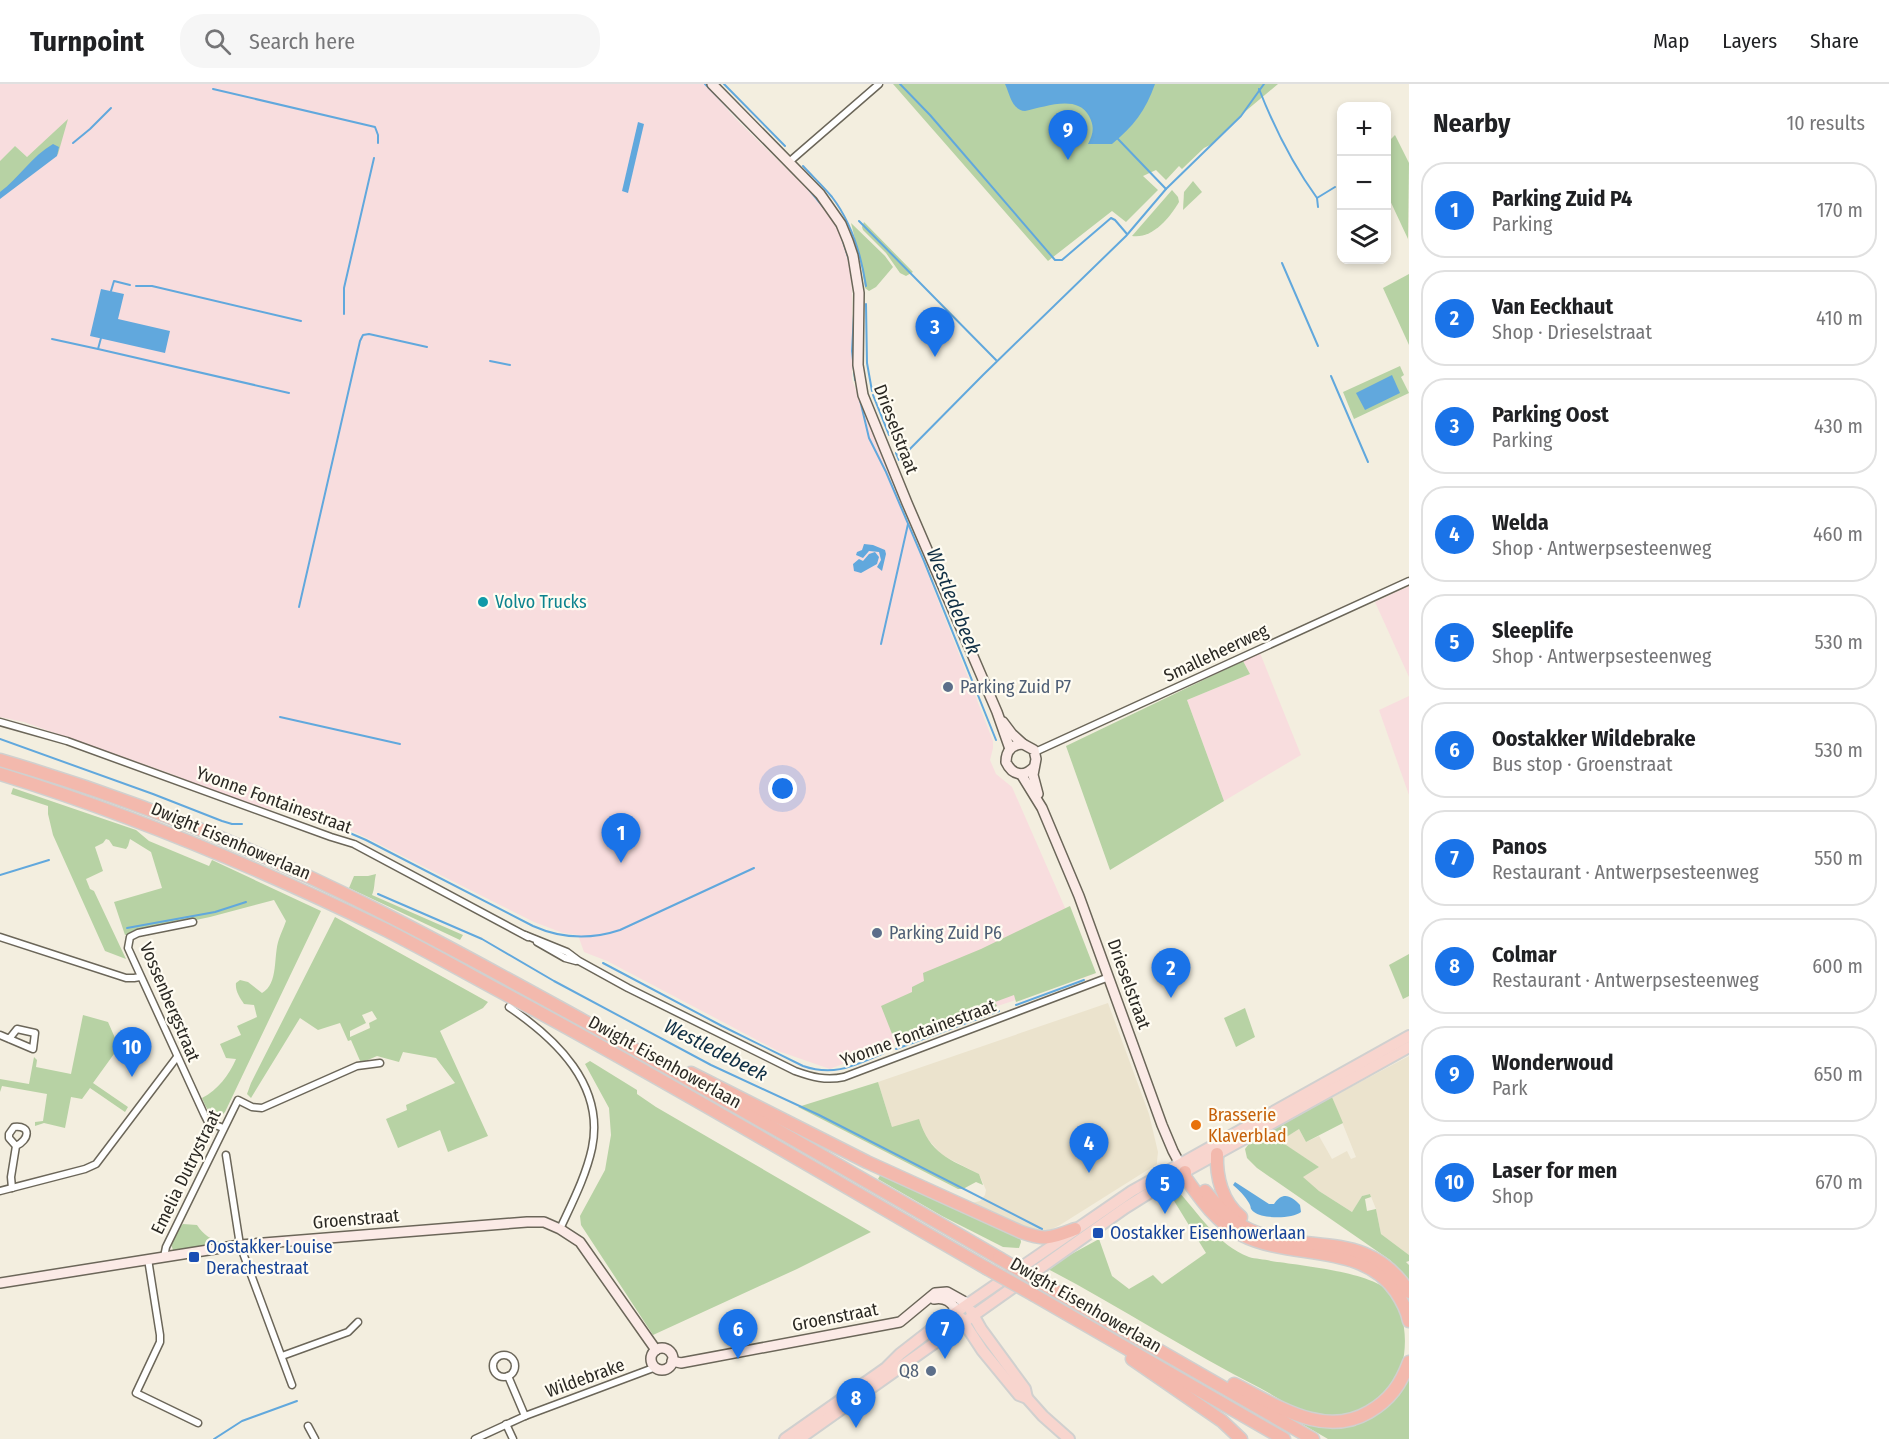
<!DOCTYPE html>
<meta charset="utf-8">
<style>
:root{--surface:#fff;--page:#f6f6f6;--text:#202124;--muted:#757577;--line:#e0e0e0;--accent:#1a73e8}
body{margin:0;font-family:"Fira Sans Condensed",sans-serif;background:var(--page);color:var(--text)}
.controls{position:absolute;right:18px;top:18px;display:grid;overflow:hidden;border-radius:12px;box-shadow:0 3px 9px #0003}
.controls button{width:54px;height:54px;display:grid;place-items:center;padding:0;border:0;border-bottom:2px solid var(--line);background:var(--surface);color:var(--text);font:30px sans-serif}
.you{position:absolute;left:783px;top:705px;width:21px;height:21px;margin:-15px;border:4px solid #fff;border-radius:50%;background:#1a73e8;box-shadow:0 0 0 9px #1a73e833}
.badge{display:grid;place-items:center;width:39px;height:39px;border-radius:50%;background:var(--accent);color:#fff;font-size:20px;font-weight:700}
.pin{position:absolute;translate:-50% -50px;filter:drop-shadow(0 2px 3px #0008)}
.pin::after{content:'';position:absolute;top:32px;width:21px;height:18px;background:inherit;clip-path:polygon(0 0,100% 0,50% 100%)}
.list{margin:0;padding:0;list-style:none}
h2{display:flex;justify-content:space-between;align-items:center;height:78px;margin:0;padding:0 24px;font-size:26px}
h2 small{font-size:20px;font-weight:400;color:var(--muted)}
.list li{display:grid;grid-template-columns:39px 1fr auto;gap:18px;align-items:center;box-sizing:border-box;height:96px;margin:0 12px 12px;padding:0 12px;border:2px solid var(--line);border-radius:24px}
.list b{display:block;font-size:22px;white-space:nowrap}
.list p{margin:0;font-size:20px;white-space:nowrap;color:var(--muted)}
.list em{font-size:20px;font-style:normal;color:var(--muted)}
.icon{flex:none;width:33px;height:33px;fill:none;stroke:currentColor;stroke-width:2;stroke-linecap:round;stroke-linejoin:round}
.map{position:relative;flex:none;width:1409px;height:1355px;overflow:hidden}
header{display:flex;align-items:center;gap:36px;box-sizing:border-box;height:84px;padding:0 30px;background:var(--surface);border-bottom:2px solid var(--line)}
header strong{font-size:28px}
nav{display:flex;gap:33px;margin-inline-start:auto;font-size:21px}
.search{width:420px;height:54px;background:var(--page);display:flex;align-items:center;gap:15px;box-sizing:border-box;padding:0 21px;border-radius:24px;color:var(--muted);font-size:22px}
main{display:flex}
aside{flex:1;background:var(--surface)}
.map>svg:first-child{display:block}
</style>
<header>
<strong>Turnpoint</strong>
<div class="search"><svg class="icon" aria-label="search" viewBox="0 0 24 24"><circle cx="10" cy="10" r="6"/><path d="M15 15l6 6"/></svg>Search here</div>
<nav><a>Map</a><a>Layers</a><a>Share</a></nav>
</header>
<main>
<div class="map">
<svg width="1409" height="1355" viewBox="0 0 1409 1355">
<rect width="100%" height="100%" fill="#f3eedf"/>
<g fill="#ebe3cd">
<path d="M1108,919L1149,1030L1158,1068L1157,1077V1080L1060,1141L1042,1150L972,1119L980,1117L985,1111L986,1106L979,1090L942,1071L925,1052L892,1043L878,998Z"/>
<path d="M1409,972V1171L1381,1150L1376,1125L1370,1110L1362,1112L1352,1128L1319,1107L1302,1093L1319,1083L1279,1057L1299,1045L1306,1058L1319,1052L1332,1075L1347,1067L1351,1075L1356,1073L1332,1013Z"/>
</g>
<g fill="#f8ddde">
<path d="M0,0H705L735,34L815,113L836,141L849,177L852,207V296L993,657V664L990,676L996,690L1012,703L1094,890L949,938L830,985L778,967L607,877L584,868L578,851L563,849L534,838L365,753L325,735L283,719L274,720L272,726L229,713L169,689L49,647L24,638L0,633V114L68,36L27,73L15,62L0,77Z"/>
<path d="M1409,502V593L1375,518Z"/>
<path d="M1260,569L1301,671L1224,717L1187,616L1250,590L1243,577Z"/>
<path d="M1409,612V711L1379,626Z"/>
</g>
<g fill="#b7d2a4" fill-rule="evenodd">
<path d="M893,0H1278L1241,31L1212,60L1204,64L1182,85L1179,82L1166,96L1156,86L1143,92L1158,106L1126,138L1112,127L1048,177Z"/>
<path d="M68,35L58,70L0,114V77L15,62L27,73Z"/>
<path d="M1395,51L1409,79L1408,155L1387,110V59Z"/>
<path d="M1193,97L1202,108L1183,126L1184,108Z"/>
<path d="M1172,106L1178,113L1179,118C1169,135 1152,155 1132,152Z"/>
<path d="M864,138L913,188L906,192L900,189L886,169L863,146L862,143Z"/>
<path d="M851,139L885,172L893,183L876,203L869,207L865,204L861,179Z"/>
<path d="M1409,190V261L1383,204Z"/>
<path d="M1400,282L1404,291L1401,293L1409,309L1354,335L1343,308Z"/>
<path d="M1243,577L1250,590L1187,616L1224,717L1110,786L1066,662Z"/>
<path d="M13,704L136,746L149,757L209,782L212,776L321,827L225,1028L221,1032C209,1031 206,1024 202,1014C218,1006 229,991 236,975L226,974L220,960L241,951L237,942L257,933L254,921L244,920C240,914 235,907 236,899L240,896L248,898L262,909C279,900 273,871 279,855C281,849 284,843 286,837L274,816L210,833L125,851L114,818L162,804L151,768L130,755L128,762L126,765L113,762L109,756L106,755L103,759L95,763L103,787L86,795L90,805L94,807L126,875L105,867L53,751L48,730V722L11,710Z"/>
<path d="M376,790C374,798 375,804 372,811L463,851L460,856L349,804L354,792H368Z"/>
<path d="M1070,822L1096,889L1016,918L1014,911L995,918L997,922L896,960L881,922L912,908V903L924,897L923,889L981,865Z"/>
<path d="M335,833L488,918L483,924L440,947L488,1052L448,1068L440,1046L398,1064L386,1035L407,1026L406,1021L455,999L436,974L403,968L399,978L377,972L361,979L351,956L348,957L340,939L318,946L300,934L251,1014L247,1010L251,999ZM372,927L377,935L369,939L370,944L350,953V947L366,939L362,931Z"/>
<path d="M1409,870V912L1403,915L1389,881Z"/>
<path d="M1245,924L1255,953L1236,963L1224,934Z"/>
<path d="M83,931L108,938L119,963L93,999L128,1023L125,1028L90,1004L82,1015L71,1013L65,1044L44,1039L35,1042V1038L43,1037L47,1010L2,1002L0,1008V995L29,1000L34,973L37,976L36,983L71,990Z"/>
<path d="M590,977L637,1006V1010L656,1023L871,1148L797,1185L653,1251L581,1141L580,1132L605,1086L611,1051L609,1024L585,980Z"/>
<path d="M878,998L892,1043L919,1035C930,1070 949,1075 979,1090L983,1101L976,1098L963,1105H958L798,1023Z"/>
<path d="M1332,1013L1343,1039L1306,1058L1299,1045L1280,1057L1319,1083L1303,1093L1319,1107L1352,1128L1362,1112L1370,1110L1371,1113L1365,1115L1367,1127L1376,1125L1381,1150L1409,1171V1177L1406,1178L1409,1181V1197L1390,1176L1257,1084L1247,1074L1245,1065L1251,1057Z"/>
<path d="M882,1088L1020,1153L1021,1158L1019,1164L1003,1163L942,1132L878,1095Z"/>
<path d="M1176,1105C1199,1129 1217,1161 1249,1173C1255,1175 1264,1175 1271,1177C1297,1181 1371,1188 1388,1207C1403,1224 1407,1248 1404,1271C1397,1311 1357,1338 1317,1331C1297,1328 1277,1313 1260,1304C1187,1267 1119,1222 1046,1184L1099,1155L1112,1192L1129,1205L1153,1191L1162,1200L1206,1169L1168,1107Z"/>
<path d="M183,1140L197,1141C203,1151 212,1156 223,1159L177,1167L173,1166L171,1160C176,1154 177,1145 183,1140Z"/>
<path d="M1409,1291V1355H1328L1302,1340L1303,1339L1321,1344L1356,1342V1339Z"/>
</g>
<g fill="#61a8dd">
<path d="M1005,0H1155C1146,26 1133,43 1112,60H1088C1093,50 1095,43 1089,32C1077,10 1045,23 1025,27C1012,26 1010,11 1005,0Z"/>
<path d="M638,38L644,40L628,109L622,107Z"/>
<path d="M53,60L59,63L57,72L0,115V108C19,94 32,72 53,60Z"/>
<path d="M101,205L124,210L118,235L170,247L165,269L90,252Z"/>
<path d="M1392,291L1400,309L1365,326L1356,309Z"/>
<path d="M864,460L873,461L885,466L886,470L882,487L877,483L881,476L879,468L869,467L863,474L856,471L857,468L862,466Z"/>
<path d="M875,468L879,473L877,480L861,489L854,487L853,480L859,475L863,477L869,470Z"/>
<path d="M1235,1098L1269,1120H1274C1283,1107 1291,1112 1300,1121L1301,1128C1292,1135 1263,1135 1254,1128C1249,1124 1252,1124 1249,1119C1245,1112 1239,1106 1233,1101Z"/>
</g>
<g fill="none" stroke-linecap="round" stroke-linejoin="round">
<g stroke="#61a8dd" stroke-width="2">
<path d="M705,0L798,94"/>
<path d="M724,0L785,62"/>
<path d="M900,0L930,31L1055,176H1062L1111,134L1115,136L1127,150"/>
<path d="M213,5L375,43L378,51V59"/>
<path d="M1259,5C1274,43 1293,81 1317,114L1335,103"/>
<path d="M1118,55L1166,105"/>
<path d="M73,59L90,45L111,24"/>
<path d="M803,82C812,92 823,102 832,113C852,139 861,170 866,202"/>
<path d="M806,102L825,125"/>
<path d="M1317,114L1318,123"/>
<path d="M834,137L840,148L850,179"/>
<path d="M859,137L996,276"/>
<path d="M1282,179L1318,262"/>
<path d="M136,202H152L301,237"/>
<path d="M111,207L114,197L130,201"/>
<path d="M855,212L852,267L855,296"/>
<path d="M866,220L867,279L872,307"/>
<path d="M344,230V204L374,74"/>
<path d="M101,254L98,265L289,309"/>
<path d="M52,255L98,265"/>
<path d="M490,277L510,281"/>
<path d="M1331,292L1368,378"/>
<path d="M873,311L889,351"/>
<path d="M860,316L869,354L886,388L924,477L996,656"/>
<path d="M896,369L899,376L983,291L1126,152L1166,105L1241,32L1264,0"/>
<path d="M299,523L360,257L363,251L369,250L427,263"/>
<path d="M881,560L908,440"/>
<path d="M280,633L400,660"/>
<path d="M0,655L153,710L222,737L232,740H242"/>
<path d="M275,723L280,722L322,737L366,756L533,842C562,855 590,856 620,846L754,784"/>
<path d="M0,791L49,776"/>
<path d="M378,810L482,855L554,897L711,981L819,1031L1042,1145"/>
<path d="M127,844L215,828L246,818"/>
<path d="M603,879L722,942L803,982C835,993 855,981 884,969"/>
<path d="M1016,921L1084,896"/>
<path d="M896,965L999,927"/>
<path d="M214,1355L242,1337L297,1317"/>
</g>
<g stroke="#6b6659" stroke-width="9">
<g id="street">
<path d="M789,78L879,0"/>
<path d="M0,638L67,657L331,753L354,760L528,853"/>
<path d="M1035,668L1409,497"/>
<path d="M193,838L138,849L130,853L128,864L204,1030L208,1038L223,1044"/>
<path d="M525,851L567,868L579,877L628,904L795,987C812,993 826,997 844,993L1109,893"/>
<path d="M0,853L126,894H134L140,893"/>
<path d="M537,858L565,874L576,877"/>
<path d="M509,923C556,955 605,1001 592,1064C586,1092 572,1119 560,1145"/>
<path d="M0,951L33,965L35,949L17,945L9,955"/>
<path d="M226,1071L240,1161L292,1301"/>
<path d="M12,1104L11,1093L16,1062C29,1056 32,1041 14,1043L9,1050V1054L16,1062"/>
<path d="M0,1107L85,1085L96,1080L177,973"/>
<path d="M164,1173L166,1163L238,1016L252,1023L262,1024L357,982L380,979"/>
<path d="M148,1175L160,1251V1258L136,1309L198,1339"/>
<circle cx="504" cy="1282" r="11"/>
<path d="M282,1272L348,1248L358,1238"/>
<path d="M508,1292L525,1332"/>
<path d="M506,1340L513,1355"/>
<path d="M308,1342L315,1355"/>
<path d="M475,1355L525,1332L656,1283"/>
</g>
</g>
<g stroke="#6b6659" stroke-width="12">
<g id="secondary">
<path d="M712,0L820,110L841,140L848,157L853,172L859,209L858,281L863,311L907,419L997,628L1010,665"/>
<path d="M1003,638L1012,650L1023,660"/>
<path d="M1034,683C1024,694 1012,691 1006,678C1006,667 1012,660 1023,660L1034,666L1036,675L1033,691L1038,710"/>
<path d="M1021,690L1042,724L1079,812L1162,1041L1173,1067L1182,1084"/>
<path d="M0,1199L240,1161L527,1138H544L560,1145L580,1158L656,1266"/>
<path d="M934,1215C946,1213 951,1218 958,1228"/>
<circle cx="662" cy="1275" r="11"/>
<path d="M672,1277L681,1279L900,1238L935,1209L947,1208L965,1218L968,1221"/>
</g>
</g>
<g stroke="#d0d0cf" stroke-width="14">
<g id="primary">
<path d="M971,1227L981,1245L1025,1305L1027,1314"/>
<path d="M961,1234L982,1266L1019,1311L1027,1314L1043,1332L1069,1355"/>
<path d="M785,1355L886,1284L900,1270L936,1242L1132,1107L1409,952"/>
<path d="M799,1355L1125,1124L1168,1097L1409,963"/>
</g>
</g>
<g stroke="#d0d0cf" stroke-width="15">
<g id="highway">
<path d="M0,676C127,713 252,763 371,823C443,859 513,898 584,937C723,1014 861,1094 999,1174"/>
<path d="M0,690C133,731 261,785 386,846C435,871 484,899 533,925C686,1008 835,1097 986,1184"/>
<path d="M691,989L867,1078L1021,1148C1046,1157 1051,1154 1075,1145"/>
<path d="M1217,1070C1216,1093 1222,1118 1241,1133"/>
<path d="M1185,1088V1093C1201,1116 1217,1139 1242,1151C1291,1176 1362,1158 1396,1208C1402,1217 1407,1226 1409,1237"/>
<path d="M1205,1107C1217,1122 1232,1138 1250,1146C1308,1172 1367,1143 1409,1208"/>
<path d="M1047,1202L1313,1355"/>
<path d="M1034,1211L1284,1355"/>
<path d="M1132,1275L1222,1337L1241,1355"/>
<path d="M1234,1300C1275,1320 1323,1355 1369,1328C1390,1316 1401,1300 1409,1278"/>
</g>
</g>
<use href="#street" stroke="#fff" stroke-width="6"/>
<use href="#secondary" stroke="#fbeae6" stroke-width="9"/>
<use href="#primary" stroke="#f8d5ce" stroke-width="10"/>
<use href="#highway" stroke="#f3b9ad" stroke-width="12"/>
<g stroke="#d0d0cf" stroke-width="15" stroke-linecap="butt">
<g id="highway-bridge">
<path d="M999,1174L1047,1202"/>
<path d="M986,1184L1034,1211"/>
</g>
</g>
<use href="#highway-bridge" stroke="#f3b9ad" stroke-width="12"/>
</g>
<circle fill="#0f9aa8" stroke="#fffcf2" stroke-width="2" cx="483" cy="518" r="6"/>
<g fill="#5c6f8a" stroke="#fffcf2" stroke-width="2">
<circle cx="948" cy="603" r="6"/>
<circle cx="877" cy="849" r="6"/>
<circle cx="931" cy="1287" r="6"/>
</g>
<circle fill="#e8710a" stroke="#fffcf2" stroke-width="2" cx="1196" cy="1041" r="6"/>
<g fill="#1a4fb4" stroke="#fffcf2" stroke-width="2">
<rect x="1092" y="1143" width="12" height="12" rx="3"/>
<rect x="188" y="1167" width="12" height="12" rx="3"/>
</g>
<g text-anchor="middle" dominant-baseline="central" stroke-width="4.5" stroke-linejoin="round" paint-order="stroke">
<g font-size="18" fill="#2b2924" stroke="#fffcf2">
<text transform="translate(896 345) rotate(69)">Drieselstraat</text>
<text transform="translate(1216 569) rotate(-25)">Smalleheerweg</text>
<text transform="translate(274 716) rotate(20)">Yvonne Fontainestraat</text>
<text transform="translate(231 757) rotate(23)">Dwight Eisenhowerlaan</text>
<text transform="translate(1129 900) rotate(70)">Drieselstraat</text>
<text transform="translate(170 918) rotate(67)">Vossenbergstraat</text>
<text transform="translate(918 949) rotate(-20)">Yvonne Fontainestraat</text>
<text transform="translate(665 978) rotate(29)">Dwight Eisenhowerlaan</text>
<text transform="translate(186 1088) rotate(-64)">Emelia Dutrystraat</text>
<text transform="translate(356 1135) rotate(-5)">Groenstraat</text>
<text transform="translate(1086 1221) rotate(30)">Dwight Eisenhowerlaan</text>
<text transform="translate(835 1233) rotate(-11)">Groenstraat</text>
<text transform="translate(585 1294) rotate(-20)">Wildebrake</text>
</g>
<g font-size="18" fill="#0d838f" stroke="#fffcf2" text-anchor="start">
<text x="495" y="518">Volvo Trucks</text>
</g>
<g font-size="18" fill="#4e5e75" stroke="#fffcf2" text-anchor="start">
<text x="960" y="603">Parking Zuid P7</text>
<text x="889" y="849">Parking Zuid P6</text>
<text x="919" y="1287" text-anchor="end">Q8</text>
</g>
<g font-size="18" fill="#c56008" stroke="#fffcf2" text-anchor="start">
<text x="1208" y="1031">Brasserie<tspan x="1208" dy="21">Klaverblad</tspan></text>
</g>
<g font-size="18" fill="#164399" stroke="#fffcf2" text-anchor="start">
<text x="1110" y="1149">Oostakker Eisenhowerlaan</text>
<text x="206" y="1163">Oostakker Louise<tspan x="206" dy="21">Derachestraat</tspan></text>
</g>
<g font-size="20" font-style="italic" fill="#102f45" stroke="#fffcf2">
<text transform="translate(954 517) rotate(68)">Westledebeek</text>
<text transform="translate(716 966) rotate(27)">Westledebeek</text>
</g>
</g>
</svg>
<div class="controls">
<button>+</button>
<button>−</button>
<button><svg class="icon" aria-label="layers" viewBox="0 0 24 24"><path d="M12 4l9 5-9 5-9-5zM3 14l9 5 9-5"/></svg></button>
</div>
<div class="you"></div>
<div class="pin badge" style="left:621px;top:779px">1</div>
<div class="pin badge" style="left:1171px;top:914px">2</div>
<div class="pin badge" style="left:935px;top:273px">3</div>
<div class="pin badge" style="left:1089px;top:1089px">4</div>
<div class="pin badge" style="left:1165px;top:1130px">5</div>
<div class="pin badge" style="left:738px;top:1275px">6</div>
<div class="pin badge" style="left:945px;top:1275px">7</div>
<div class="pin badge" style="left:856px;top:1344px">8</div>
<div class="pin badge" style="left:1068px;top:76px">9</div>
<div class="pin badge" style="left:132px;top:993px">10</div>
</div>
<aside>
<h2>Nearby<small>10 results</small></h2>
<ul class="list">
<li><span class="badge">1</span><div><b>Parking Zuid P4</b><p>Parking</p></div><em>170 m</em></li>
<li><span class="badge">2</span><div><b>Van Eeckhaut</b><p>Shop · Drieselstraat</p></div><em>410 m</em></li>
<li><span class="badge">3</span><div><b>Parking Oost</b><p>Parking</p></div><em>430 m</em></li>
<li><span class="badge">4</span><div><b>Welda</b><p>Shop · Antwerpsesteenweg</p></div><em>460 m</em></li>
<li><span class="badge">5</span><div><b>Sleeplife</b><p>Shop · Antwerpsesteenweg</p></div><em>530 m</em></li>
<li><span class="badge">6</span><div><b>Oostakker Wildebrake</b><p>Bus stop · Groenstraat</p></div><em>530 m</em></li>
<li><span class="badge">7</span><div><b>Panos</b><p>Restaurant · Antwerpsesteenweg</p></div><em>550 m</em></li>
<li><span class="badge">8</span><div><b>Colmar</b><p>Restaurant · Antwerpsesteenweg</p></div><em>600 m</em></li>
<li><span class="badge">9</span><div><b>Wonderwoud</b><p>Park</p></div><em>650 m</em></li>
<li><span class="badge">10</span><div><b>Laser for men</b><p>Shop</p></div><em>670 m</em></li>
</ul>
</aside>
</main>
